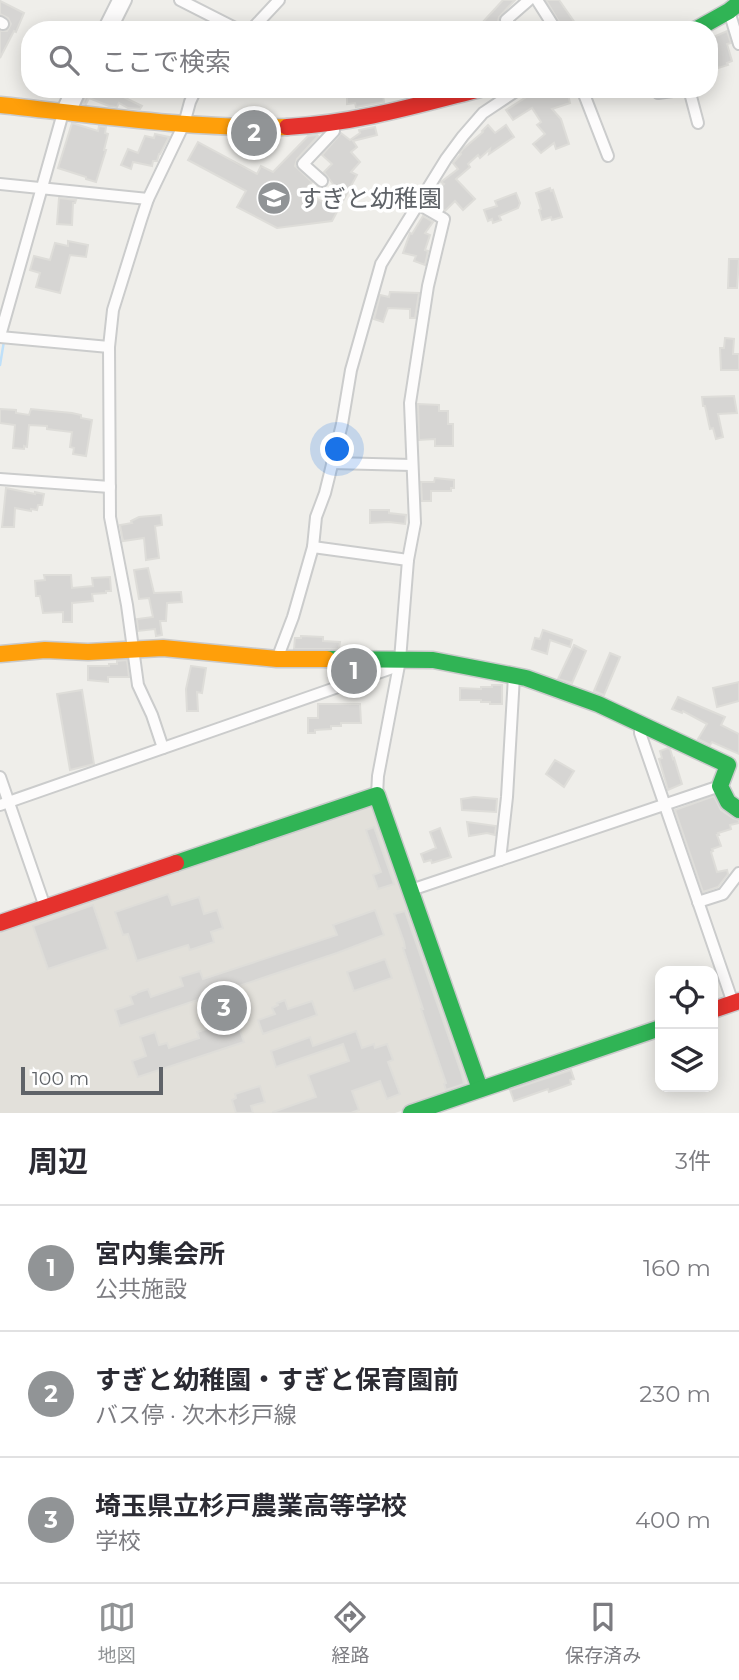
<!DOCTYPE html>
<html lang="ja">
<meta charset="utf-8">
<style>
:root{--surface:#fff;--page:#f7f7f7;--text:#2b2b33;--muted:#7c7c81;--line:#e1e1e2;--accent:#919496}
body{margin:0;font-family:Montserrat,"Noto Sans JP",sans-serif;background:var(--page);color:var(--text)}
.controls{position:absolute;right:21px;bottom:21px;display:grid;overflow:hidden;border-radius:14px;box-shadow:0 4px 18px #0003}
.controls button{width:63px;height:63px;display:grid;place-items:center;padding:0;border:0;border-bottom:2px solid var(--line);background:var(--surface);color:var(--text);font:35px sans-serif}
.scale{position:absolute;left:21px;bottom:18px;width:142px;box-sizing:border-box;padding-left:7px;border:4px solid #5f6368;border-top:0;font-size:19px;line-height:24px;white-space:nowrap;color:#5f6368;-webkit-text-stroke:5px #fff;paint-order:stroke}
.you{position:absolute;left:338px;top:450px;width:24px;height:24px;margin:-18px;border:5px solid #fff;border-radius:50%;background:#1a73e8;box-shadow:0 0 0 10px #1a73e833}
.badge{display:grid;place-items:center;width:46px;height:46px;border-radius:50%;background:var(--accent);color:#fff;font-size:23px;font-weight:700}
.pin{position:absolute;translate:-50% -50%;border:4px solid #fff;box-shadow:0 2px 7px #0006}
.list{margin:0;padding:0;list-style:none}
h2{display:flex;justify-content:space-between;align-items:center;height:91px;margin:0;padding:0 28px;font-size:30px}
h2 small{font-size:23px;font-weight:400;color:var(--muted)}
.list li{display:grid;grid-template-columns:46px 1fr auto;gap:21px;align-items:center;box-sizing:border-box;height:126px;padding:0 28px;border-top:2px solid var(--line)}
.list b{display:block;font-size:26px;white-space:nowrap}
.list p{margin:0;font-size:23px;white-space:nowrap;color:var(--muted)}
.list em{font-size:23px;font-style:normal;color:var(--muted)}
.icon{flex:none;width:38px;height:38px;fill:none;stroke:currentColor;stroke-width:2;stroke-linecap:round;stroke-linejoin:round}
.map{position:relative;flex:none;width:739px;height:1113px;overflow:hidden}
.search{position:absolute;background:var(--surface);box-shadow:0 4px 18px #0003;left:21px;right:21px;top:21px;height:77px;display:flex;align-items:center;gap:18px;box-sizing:border-box;padding:0 24px;border-radius:28px;color:var(--muted);font-size:26px}
.sheet{height:469px;background:var(--surface)}
nav{display:flex;justify-content:space-around;align-items:center;box-sizing:border-box;height:98px;border-top:2px solid var(--line);background:var(--surface);font-size:19px;color:var(--muted)}
nav a{display:grid;justify-items:center;gap:4px}
nav .on{color:var(--accent)}
.map>svg:first-child{display:block}
</style>
<div class="map">
<svg width="739" height="1113" viewBox="0 0 739 1113">
<rect width="100%" height="100%" fill="#efeeea"/>
<path fill="#e2e0da" d="M375,801L476,1086L395,1113H0V930Z"/>
<g fill="none" stroke-linecap="round" stroke-linejoin="round">
<path stroke="#bfe0f9" stroke-width="2.5" d="M0,365L4,341"/>
</g>
<g fill="#d6d5d3" stroke="#deddd9" stroke-width="2">
<path d="M503,0H515L499,17L498,21L504,30H484L480,25Z"/>
<path d="M546,0H559L580,30H564Z"/>
<path d="M0,1L24,13L16,32L14,31L0,58V31H7L11,24L8,18L0,14Z"/>
<path d="M727,31L731,43L727,44L732,61L727,63L728,65L718,68L709,47V39Z"/>
<path d="M89,89H107L142,106L140,109L128,108L119,103L117,107L109,106L89,98L86,104L83,103Z"/>
<path d="M363,89H382L384,102L356,107L355,103L347,104V97L363,92Z"/>
<path d="M539,89H567L570,103L552,109L561,119L569,144L556,149L554,143L541,153L533,144L545,134L537,125L541,122L532,108L513,120L506,110Z"/>
<path d="M72,123L98,131L99,126L106,127L105,133L108,134L104,150H106L96,182L86,179V177L58,168Z"/>
<path d="M488,125L495,133L506,125L514,137L489,154L490,149L480,158L478,155L468,164L470,167L456,179L475,199L463,210L455,201L445,211L436,205L440,201L433,195L444,184L441,182L458,169L453,163L461,154L460,153L463,149L483,132L482,131Z"/>
<path d="M375,127L377,135L353,141L357,147L351,152L360,162L351,172L357,175L332,221L277,228L237,207L246,191L188,160L198,142L257,174L261,166L273,172L308,136L317,135L318,136L297,159L295,166L312,182L304,191L323,202L333,184L324,172L332,164L322,155L341,133L350,140L360,133L359,130Z"/>
<path d="M155,134L169,137L160,154H159L157,161H153L152,166L133,162L131,169L121,165L128,149L138,153L145,136L154,138Z"/>
<path d="M550,188L551,191L553,190L562,217L552,220L551,217L542,220L539,210L541,209L536,193Z"/>
<path d="M516,193L520,203L518,208L499,216L501,220L493,223L492,219L488,221L484,210L497,206L495,201Z"/>
<path d="M59,198L76,200L75,203H73L72,225L57,224Z"/>
<path d="M423,216L433,222L425,233L430,235L425,250L428,251L425,265L414,261L416,256L403,253L410,233L412,234Z"/>
<path d="M68,241L88,245L86,257L70,255L60,293L36,287L40,273L30,270L34,256L50,260L55,243L68,246Z"/>
<path d="M729,259H739L737,288H728Z"/>
<path d="M390,292L419,293L415,318H410V309L388,308L383,322L374,319L380,295L389,297Z"/>
<path d="M725,338L734,339L733,354H739V370H721L720,348H724Z"/>
<path d="M734,396L737,413L718,414L723,437L716,439L713,428L710,429L705,406H703L702,397Z"/>
<path d="M418,404L439,405V411H448V424H453V446H435V439L419,440Z"/>
<path d="M0,409L16,410V413L29,415L31,409L72,413L81,415V418L92,420L86,456L73,454L74,448L70,447L72,432L47,429V426L29,425L27,447L24,446V449L13,448L15,425L0,423Z"/>
<path d="M435,478L454,480V488H451V491H431V501H422L421,482H434Z"/>
<path d="M6,488L35,494V492L44,494L42,505H38L37,510L31,509V511L15,508L14,527H2Z"/>
<path d="M370,510H389V513L406,515L405,524L389,522L370,523Z"/>
<path d="M161,515L162,525L155,526L159,558L146,560L144,538L123,541L120,525L132,523L131,521L139,517Z"/>
<path d="M148,568L154,593L181,592L182,602L167,603L166,621H160L162,635L156,636L155,629L138,631L137,619L153,617L149,598L139,599L134,570Z"/>
<path d="M44,575H71L72,588L93,586L92,578L110,577L111,591H106V593L92,594L93,601L72,603V622H63V612L43,613L40,596H36L35,581L45,580Z"/>
<path d="M543,630L572,640L570,647L550,640L547,654L532,649L535,638L540,639Z"/>
<path d="M301,636L323,637V641L340,642L339,649H294L295,638H301Z"/>
<path d="M574,645L586,651L572,683L558,679Z"/>
<path d="M610,653L620,657L604,695L594,691Z"/>
<path d="M127,660L129,677H108V682L88,680V666H109V664H117V661Z"/>
<path d="M191,666L206,668L202,693L197,692L198,711H187L186,689Z"/>
<path d="M739,682V701L717,707L713,688Z"/>
<path d="M492,685H502V704H490V702H481V700H460V688L481,689V687H492Z"/>
<path d="M82,690L94,764L70,770L57,694Z"/>
<path d="M678,697L725,717L721,725L739,734V754L712,742L710,745L698,739L707,724L683,711L682,713L672,709Z"/>
<path d="M318,704H360L361,723H341V726H331V729L315,730V733H308V718H318Z"/>
<path d="M668,748L670,749L673,759L674,758L682,784L668,790L659,759L662,758L660,751Z"/>
<path d="M555,760L574,771L564,787L546,774Z"/>
<path d="M714,796L721,810L733,818L739,820V823L730,825L731,829L718,833L719,835H717L721,846L712,849L713,851L711,852L717,872L727,870L728,874L718,887L703,892L675,810Z"/>
<path d="M474,797L497,799L496,812L462,810L461,799Z"/>
<path d="M467,822L496,826L495,835L487,833L469,836Z"/>
<path d="M374,827L394,884L378,889L373,875L381,872L366,830Z"/>
<path d="M440,828L451,857L432,863L431,860L424,862L421,854L436,848L430,832Z"/>
<path d="M168,894L172,905L199,897L204,914L217,910L223,928L211,932L214,942L190,950L188,945L137,961L128,934L123,935L115,912Z"/>
<path d="M93,905L108,949L48,969L33,926Z"/>
<path d="M375,910L384,935L337,953L120,1026L115,1010L133,1004L130,996L136,994V993L148,989L151,997L183,986L180,977L200,971L203,979L337,935L333,925Z"/>
<path d="M405,911L462,1075L464,1084L446,1090L444,1084L446,1083L421,1009H423L421,1003L403,948H405L404,942L394,914Z"/>
<path d="M385,959L392,978L354,991L347,972Z"/>
<path d="M285,1000L288,1009L312,1001L317,1015L263,1034L258,1020L275,1014L272,1008L278,1005L277,1003Z"/>
<path d="M219,1025L221,1030L238,1025L244,1042L138,1077L132,1061L146,1056L140,1037L155,1032L159,1045L167,1043L169,1048L199,1038L197,1032Z"/>
<path d="M356,1031L362,1048L374,1044L375,1048L387,1044L393,1060L388,1062L400,1094L387,1099L380,1081L352,1091L359,1110L351,1113H273V1112L316,1097L308,1075L349,1061L343,1044L276,1067L271,1051L310,1037L313,1046Z"/>
<path d="M571,1070L574,1079L570,1080L571,1084L549,1092L548,1089L514,1101L510,1090Z"/>
<path d="M260,1086L265,1102L251,1106L253,1113H236L232,1100L236,1098L235,1094Z"/>
</g>
<g fill="none" stroke-linecap="round" stroke-linejoin="round">
<g stroke="#cbcccc" stroke-width="14">
<g id="street">
<path d="M180,0L239,30"/>
<path d="M537,0L556,30"/>
<path d="M729,11L739,44"/>
<path d="M0,22L3,24"/>
<path d="M103,30L118,0"/>
<path d="M111,30L126,0"/>
<path d="M251,30L279,0"/>
<path d="M514,30L506,20L529,0"/>
<path d="M582,89L608,156"/>
<path d="M657,89L658,93L687,89"/>
<path d="M689,89L698,123"/>
<path d="M70,113L81,89"/>
<path d="M322,181L303,164L334,131V123"/>
<path d="M0,184L148,199"/>
<path d="M0,336L61,120L64,106L72,89"/>
<path d="M0,337L109,347"/>
<path d="M332,463L412,465"/>
<path d="M0,479L110,487"/>
<path d="M313,547L408,560"/>
<path d="M277,659L293,617L313,547L316,517L325,493L342,424L351,370L381,264L446,159L463,136L483,113L519,89"/>
<path d="M640,725V733L733,1003"/>
<path d="M163,748L152,715L138,685L127,605L110,517L109,347L113,310L141,220L148,199L184,124L190,102L196,89"/>
<path d="M0,777L45,907"/>
<path d="M377,795L378,776L400,660L408,560L415,523L410,403L428,286L444,219L418,204"/>
<path d="M0,805L398,666"/>
<path d="M500,860L507,797L514,676"/>
<path d="M411,890L720,786"/>
<path d="M698,902L723,894L739,873"/>
</g>
</g>
<g stroke="#cacacb" stroke-width="19">
<g id="fast">
<path d="M695,30L729,11L739,3"/>
<path d="M327,659L433,660L526,678L598,704L728,765L720,786L728,802L739,810"/>
<path d="M176,863L377,795L480,1089"/>
<path d="M411,1113L660,1028"/>
</g>
</g>
<g stroke="#cacacb" stroke-width="19">
<g id="slow">
<path d="M0,105C95,115 191,129 287,127"/>
<path d="M0,654L45,650L88,652L163,648L277,659H327"/>
</g>
</g>
<g stroke="#cacacb" stroke-width="19">
<g id="jam">
<path d="M287,127C357,123 414,106 480,89"/>
<path d="M0,923L176,863"/>
<path d="M713,1010L739,1001"/>
</g>
</g>
<use href="#street" stroke="#fdfcfc" stroke-width="10"/>
<use href="#fast" stroke="#30b455" stroke-width="16"/>
<use href="#slow" stroke="#ff9f0a" stroke-width="16"/>
<use href="#jam" stroke="#e5322d" stroke-width="16"/>
</g>
<defs>
<g id="school-disc" transform="scale(1.75)"><circle r="9.5" fill="#919496" stroke="#fff"/><path d="M0-5L7-2L0 1L-7-2ZM-4 1L0 2.5L4 1V4Q0 6-4 4Z" fill="#fff"/></g>
</defs>
<g fill-rule="evenodd">
<use href="#school-disc" x="274" y="198"/>
</g>
<g text-anchor="middle" dominant-baseline="central" stroke-width="7" stroke-linejoin="round" paint-order="stroke">
<g font-size="24" fill="#5f6368" stroke="#fff" text-anchor="start">
<text x="298" y="198">すぎと幼稚園</text>
</g>
</g>
</svg>
<div class="controls">
<button><svg class="icon" aria-label="locate" viewBox="0 0 24 24"><circle cx="12" cy="12" r="6"/><path d="M12 2v4M12 18v4M2 12h4M18 12h4"/></svg></button>
<button><svg class="icon" aria-label="layers" viewBox="0 0 24 24"><path d="M12 4l9 5-9 5-9-5zM3 14l9 5 9-5"/></svg></button>
</div>
<div class="scale">100 m</div>
<div class="you"></div>
<div class="pin badge" style="left:354px;top:671px">1</div>
<div class="pin badge" style="left:254px;top:133px">2</div>
<div class="pin badge" style="left:224px;top:1008px">3</div>
<div class="search"><svg class="icon" aria-label="search" viewBox="0 0 24 24"><circle cx="10" cy="10" r="6"/><path d="M15 15l6 6"/></svg>ここで検索</div>
</div>
<section class="sheet">
<h2>周辺<small>3件</small></h2>
<ul class="list">
<li><span class="badge">1</span><div><b>宮内集会所</b><p>公共施設</p></div><em>160 m</em></li>
<li><span class="badge">2</span><div><b>すぎと幼稚園・すぎと保育園前</b><p>バス停 · 次木杉戸線</p></div><em>230 m</em></li>
<li><span class="badge">3</span><div><b>埼玉県立杉戸農業高等学校</b><p>学校</p></div><em>400 m</em></li>
</ul>
</section>
<nav>
<a class="on"><svg class="icon" aria-label="map" viewBox="0 0 24 24"><path d="M3 6l6-2 6 2 6-2v14l-6 2-6-2-6 2zM9 4v14M15 6v14"/></svg>地図</a>
<a><svg class="icon" aria-label="directions" viewBox="0 0 24 24"><path d="M12 3l9 9-9 9-9-9zM9 14v-3h6M13 9l2 2-2 2"/></svg>経路</a>
<a><svg class="icon" aria-label="saved" viewBox="0 0 24 24"><path d="M7 4h10v16l-5-4-5 4z"/></svg>保存済み</a>
</nav>
